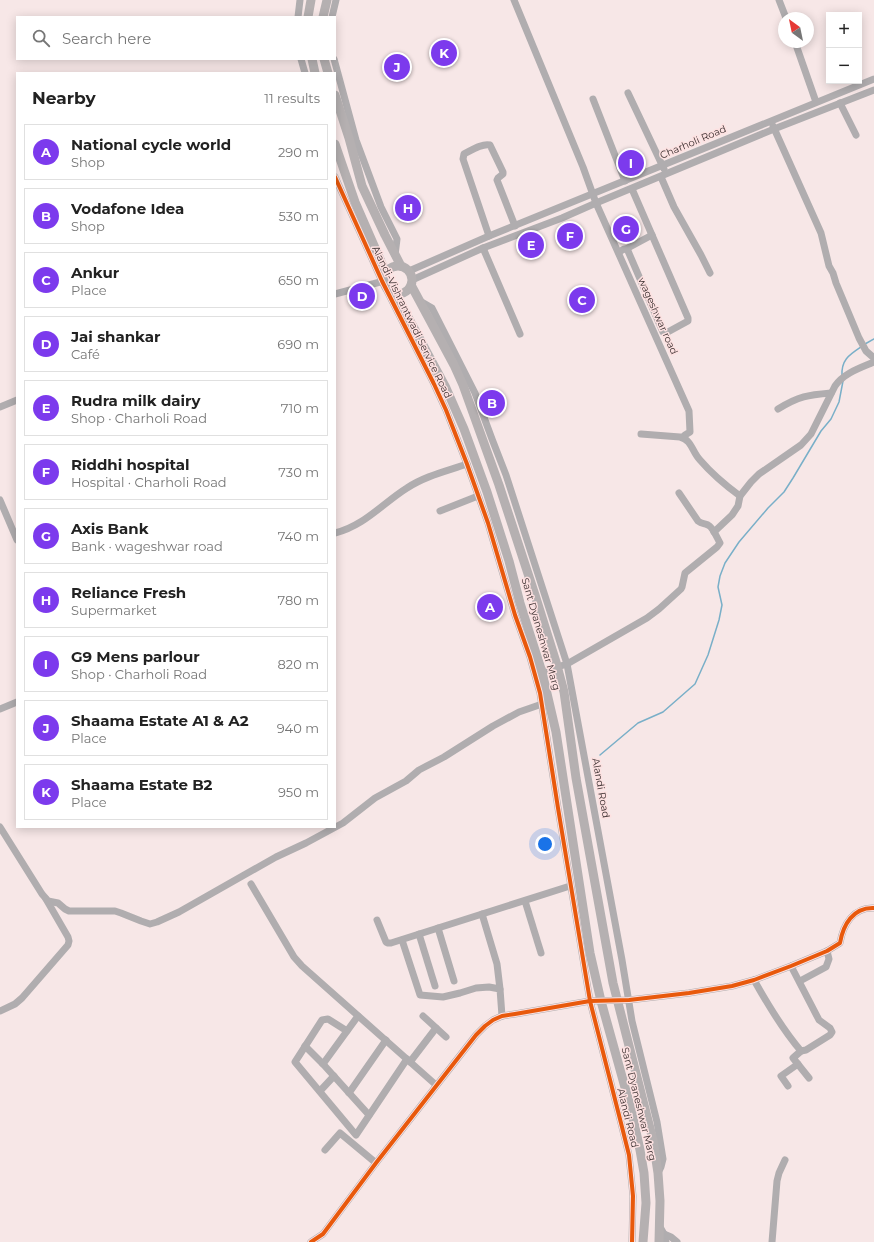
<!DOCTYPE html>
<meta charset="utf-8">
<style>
:root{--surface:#fff;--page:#f2f2f2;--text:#222;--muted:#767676;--line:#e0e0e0;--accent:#7c3aed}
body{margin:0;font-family:Montserrat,sans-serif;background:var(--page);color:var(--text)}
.controls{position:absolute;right:12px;top:12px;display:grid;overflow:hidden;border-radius:0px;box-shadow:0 2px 10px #0003}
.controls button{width:36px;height:36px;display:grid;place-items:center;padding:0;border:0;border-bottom:1px solid var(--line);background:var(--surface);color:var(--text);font:20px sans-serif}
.compass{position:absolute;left:778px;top:12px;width:36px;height:36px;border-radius:50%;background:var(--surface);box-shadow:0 2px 10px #0003;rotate:327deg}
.you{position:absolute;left:545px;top:844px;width:14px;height:14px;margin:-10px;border:3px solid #fff;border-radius:50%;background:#1a73e8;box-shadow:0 0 0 6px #1a73e833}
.badge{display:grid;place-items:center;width:26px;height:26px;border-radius:50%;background:var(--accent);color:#fff;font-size:13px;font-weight:700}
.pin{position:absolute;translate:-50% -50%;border:2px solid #fff;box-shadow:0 1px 4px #0006}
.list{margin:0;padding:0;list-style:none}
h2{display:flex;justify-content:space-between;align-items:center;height:52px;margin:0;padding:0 16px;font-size:17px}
h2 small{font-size:13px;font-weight:400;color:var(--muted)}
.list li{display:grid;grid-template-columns:26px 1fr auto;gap:12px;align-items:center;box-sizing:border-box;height:56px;margin:0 8px 8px;padding:0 8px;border:1px solid var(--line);border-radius:0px}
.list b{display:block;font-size:15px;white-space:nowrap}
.list p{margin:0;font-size:13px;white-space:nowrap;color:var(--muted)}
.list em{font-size:13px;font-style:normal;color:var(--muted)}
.icon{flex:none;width:22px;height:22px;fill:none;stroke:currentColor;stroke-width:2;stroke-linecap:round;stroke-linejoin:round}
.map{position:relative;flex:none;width:874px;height:1242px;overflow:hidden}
.search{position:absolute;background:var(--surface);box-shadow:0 2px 10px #0003;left:16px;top:16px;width:320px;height:44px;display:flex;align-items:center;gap:10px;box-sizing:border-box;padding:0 14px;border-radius:0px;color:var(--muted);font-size:15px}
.panel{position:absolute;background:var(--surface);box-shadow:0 2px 10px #0003;left:16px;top:72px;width:320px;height:756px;border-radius:0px}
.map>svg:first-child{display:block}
</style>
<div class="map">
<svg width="874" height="1242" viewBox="0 0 874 1242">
<rect width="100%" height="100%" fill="#f7e7e7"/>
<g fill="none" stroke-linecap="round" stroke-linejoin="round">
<g stroke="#79afc8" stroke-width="1.5">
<path d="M865,344L874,339"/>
<path d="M842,376C841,360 849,355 861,347"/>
<path d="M600,755L638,723L663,712L695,684L708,655L719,620L722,605L718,587L720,576L725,563L739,542L768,508L784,492L793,478L821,431L831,419L839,402L843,381"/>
</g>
<g stroke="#b0adaf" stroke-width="7">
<path d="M514,0L583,167L596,203L689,411L690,432L685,435L683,437"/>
<path d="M779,0L786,18"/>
<path d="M298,17L300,0"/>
<path d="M332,17L336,0"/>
<path d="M795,42L816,102"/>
<path d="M301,59L305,73"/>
<path d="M334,59L356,140L381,207L397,239L395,255"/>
<path d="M628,93L664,169"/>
<path d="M593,99L625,181"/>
<path d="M840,103L856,135"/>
<path d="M773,126L821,233L829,266L833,273L836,283L859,338L866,351L874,358"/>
<path d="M335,177L382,281L434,384L446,410L467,464L488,523L515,615L530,657L540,693L558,808L590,1001L622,1127L629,1155L633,1196L632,1242"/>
<path d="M661,177L674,207L701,255L710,273"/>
<path d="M489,236L463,159L464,154C472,150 482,143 490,145L503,172V174L498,178L497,180L515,226"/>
<path d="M483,248L520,334"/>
<path d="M626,249L652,235"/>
<path d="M619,252L624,249H626L628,251L663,332L666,333L688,321V318L632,189"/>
<path d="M409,271L489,236L874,79"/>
<path d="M412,280L483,248L562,218L596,203L774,129L874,90"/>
<path d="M335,294L384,281"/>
<path d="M420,301L432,308L475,393L492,439L506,475L567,664L622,960L632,1021L657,1122L663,1159L661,1167L658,1173"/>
<path d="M0,407L17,400"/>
<path d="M778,409C799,396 808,395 831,393"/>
<path d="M641,434L680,437C692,440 692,452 700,460C712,474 725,485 740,496"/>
<path d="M0,500L17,540"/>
<path d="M440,511L478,496"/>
<path d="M714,532L732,515L738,506L740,496L751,482L759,474L801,445L811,434L835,386C844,373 860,368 874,362"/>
<path d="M335,533C364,526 383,503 407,488C425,476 447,471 467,464"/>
<path d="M538,673L567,664L647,618L659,609L681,589L682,587L685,573L717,547L720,543C717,538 713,527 708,525C704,523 702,524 698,521L679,493"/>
<path d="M0,709L17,702"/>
<path d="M0,827L42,894L48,901L58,903L65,909L69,911H115L121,913L141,921L150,924L157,922L179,912L276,857L306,843L343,823L375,798L406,781L419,770L444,757L493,726L519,712L542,704"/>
<path d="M251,884L294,957L302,966L436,1085"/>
<path d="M525,901L541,953"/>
<path d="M482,914L497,964L500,989"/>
<path d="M377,920L386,942L388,943H391L570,886"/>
<path d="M438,928L454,981"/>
<path d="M419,934L435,986"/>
<path d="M402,940L420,995L443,997L460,993L476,988L489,987L500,989L502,1016"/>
<path d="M754,980C768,1005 782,1029 801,1051L806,1050L830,1035L832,1032L830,1028L819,1020L791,966"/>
<path d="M800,981L826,967L829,959L827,951"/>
<path d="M0,1011L15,1004L22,998L68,945L69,941L68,937L46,899"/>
<path d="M423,1016L446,1037"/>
<path d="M347,1031L328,1019L322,1020L295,1062L356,1135L407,1059"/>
<path d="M305,1046L323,1064L369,1115"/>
<path d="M801,1051L793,1058L809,1078"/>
<path d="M410,1062L436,1028"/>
<path d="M323,1064L358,1016"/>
<path d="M788,1086L781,1076L798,1064"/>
<path d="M320,1091L334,1076"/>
<path d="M349,1093L386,1040"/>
<path d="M325,1150L340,1133L376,1163"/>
<path d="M660,1227L664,1234L666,1242"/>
<path d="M664,1234L671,1237L677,1242"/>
<path d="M311,1242L323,1234L376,1163L476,1035L485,1026L493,1020L502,1016L515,1014L590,1001L629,1000L689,993L732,986L754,980L791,966L827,951L840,943C843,925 853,907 874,908"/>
<path d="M772,1242L777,1181L779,1173L785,1160"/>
</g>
<g stroke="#b5b0b1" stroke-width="9">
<path d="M308,17L311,0"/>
<path d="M323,17L327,0"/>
<path d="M312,59L315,73"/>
<path d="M324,59L328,73"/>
<path d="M335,95L349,138L362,186L385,235L401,266"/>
<path d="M335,144L355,202L386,273"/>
<circle cx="398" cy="280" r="14"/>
<path d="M411,285L454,365L463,385L499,485L535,595L556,662L564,692L576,778L613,983L653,1140L658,1173L660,1201L659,1242"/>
<path d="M395,293L446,388L464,429L487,492L509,561L520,603L542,672L556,732L590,953L601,1001L631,1109L640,1150L644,1173L646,1203L643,1242"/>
</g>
<g stroke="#fde1e1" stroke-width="6">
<g id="cycleway">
<path d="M335,177L382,281L434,384L446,410L467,464L488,523L515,615L530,657L540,693L558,808L590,1001L622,1127L629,1155L633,1196L632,1242"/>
<path d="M311,1242L323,1234L376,1163L476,1035L485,1026L493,1020L502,1016L515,1014L590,1001L629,1000L689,993L732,986L754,980L791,966L827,951L840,943C843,925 853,907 874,908"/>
</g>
</g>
<use href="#cycleway" stroke="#e8590c" stroke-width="4"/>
</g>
<g text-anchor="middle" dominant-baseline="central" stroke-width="3" stroke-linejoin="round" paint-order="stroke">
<g font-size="10" fill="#3b3030" stroke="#fde1e1">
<text transform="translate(693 142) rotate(-23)">Charholi Road</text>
<text transform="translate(658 316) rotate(66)">wageshwar road</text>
<text transform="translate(412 322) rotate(64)">Alandi-Vishrantwadi Service Road</text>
<text transform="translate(541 634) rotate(74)">Sant Dyaneshwar Marg</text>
<text transform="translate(601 788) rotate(80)">Alandi Road</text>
<text transform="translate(639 1104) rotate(76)">Sant Dyaneshwar Marg</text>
<text transform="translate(628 1118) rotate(76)">Alandi Road</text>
</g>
</g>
</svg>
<div class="controls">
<button>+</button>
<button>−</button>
</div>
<svg class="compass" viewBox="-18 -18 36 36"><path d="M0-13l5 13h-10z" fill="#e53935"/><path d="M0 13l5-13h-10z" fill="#767676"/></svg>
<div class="you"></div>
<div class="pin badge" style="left:490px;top:607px">A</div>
<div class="pin badge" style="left:492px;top:403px">B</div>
<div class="pin badge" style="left:582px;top:300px">C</div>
<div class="pin badge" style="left:362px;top:296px">D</div>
<div class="pin badge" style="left:531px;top:245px">E</div>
<div class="pin badge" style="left:570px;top:236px">F</div>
<div class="pin badge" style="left:626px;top:229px">G</div>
<div class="pin badge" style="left:408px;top:208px">H</div>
<div class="pin badge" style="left:631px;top:163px">I</div>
<div class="pin badge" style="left:397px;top:67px">J</div>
<div class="pin badge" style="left:444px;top:53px">K</div>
<div class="search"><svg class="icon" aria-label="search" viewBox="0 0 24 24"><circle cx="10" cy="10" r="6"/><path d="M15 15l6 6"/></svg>Search here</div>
<section class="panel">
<h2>Nearby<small>11 results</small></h2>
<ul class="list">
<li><span class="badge">A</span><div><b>National cycle world</b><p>Shop</p></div><em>290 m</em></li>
<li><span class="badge">B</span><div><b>Vodafone Idea</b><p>Shop</p></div><em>530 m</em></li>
<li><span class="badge">C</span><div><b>Ankur</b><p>Place</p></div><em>650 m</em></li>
<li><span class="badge">D</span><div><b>Jai shankar</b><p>Café</p></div><em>690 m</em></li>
<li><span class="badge">E</span><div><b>Rudra milk dairy</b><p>Shop · Charholi Road</p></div><em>710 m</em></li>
<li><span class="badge">F</span><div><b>Riddhi hospital</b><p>Hospital · Charholi Road</p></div><em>730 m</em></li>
<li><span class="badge">G</span><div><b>Axis Bank</b><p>Bank · wageshwar road</p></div><em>740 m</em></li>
<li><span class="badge">H</span><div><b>Reliance Fresh</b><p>Supermarket</p></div><em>780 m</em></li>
<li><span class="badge">I</span><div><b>G9 Mens parlour</b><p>Shop · Charholi Road</p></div><em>820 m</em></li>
<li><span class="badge">J</span><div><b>Shaama Estate A1 &amp; A2</b><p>Place</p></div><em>940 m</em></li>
<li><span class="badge">K</span><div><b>Shaama Estate B2</b><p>Place</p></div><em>950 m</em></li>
</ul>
</section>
</div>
